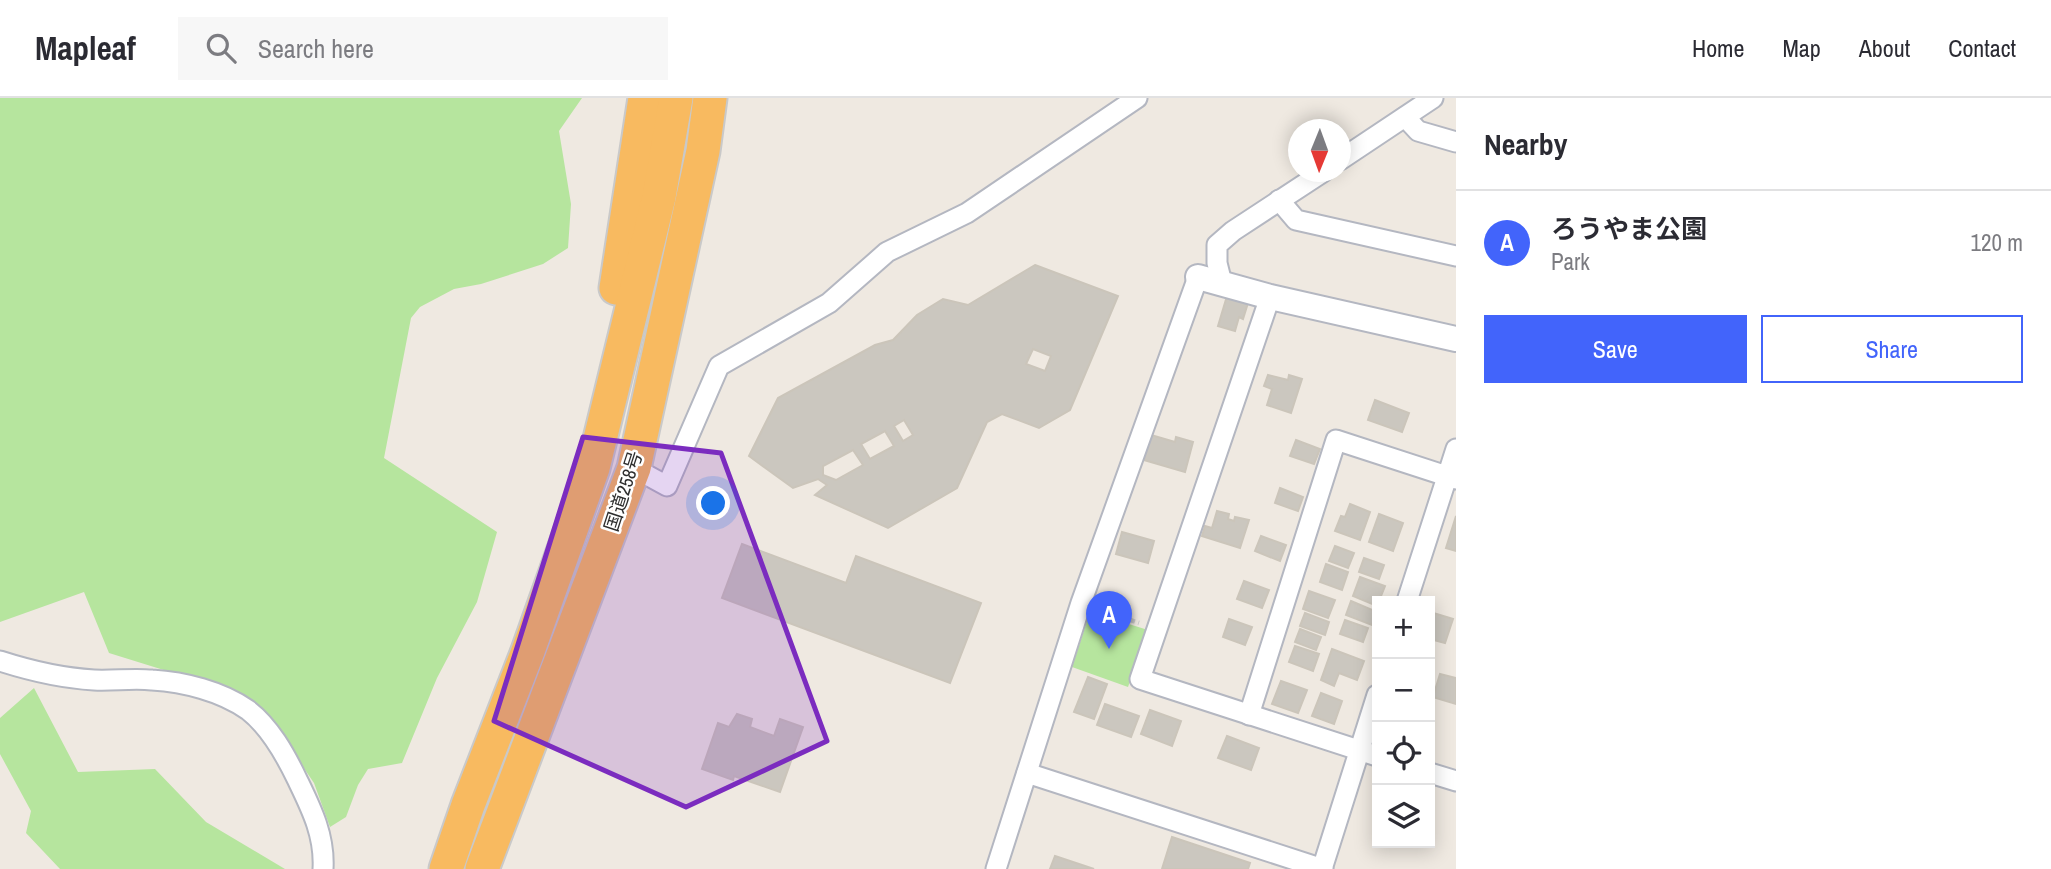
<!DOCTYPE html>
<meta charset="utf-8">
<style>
:root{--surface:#fff;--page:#f7f7f7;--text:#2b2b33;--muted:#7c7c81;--line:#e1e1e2;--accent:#4264fb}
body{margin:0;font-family:"Archivo Narrow","Noto Sans JP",sans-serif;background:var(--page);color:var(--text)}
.controls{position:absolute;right:21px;bottom:21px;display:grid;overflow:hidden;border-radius:0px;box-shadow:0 4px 18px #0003}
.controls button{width:63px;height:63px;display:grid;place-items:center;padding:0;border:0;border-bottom:2px solid var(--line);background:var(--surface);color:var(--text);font:35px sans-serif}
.compass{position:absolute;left:1288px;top:21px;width:63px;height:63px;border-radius:50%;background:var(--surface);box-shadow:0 4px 18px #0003;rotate:181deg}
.you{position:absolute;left:714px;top:406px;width:24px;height:24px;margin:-18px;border:5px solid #fff;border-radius:50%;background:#1a73e8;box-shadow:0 0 0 10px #1a73e833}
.badge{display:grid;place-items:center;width:46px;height:46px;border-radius:50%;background:var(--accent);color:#fff;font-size:23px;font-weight:700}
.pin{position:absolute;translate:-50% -58px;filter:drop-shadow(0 2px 4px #0008)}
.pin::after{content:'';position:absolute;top:37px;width:24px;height:21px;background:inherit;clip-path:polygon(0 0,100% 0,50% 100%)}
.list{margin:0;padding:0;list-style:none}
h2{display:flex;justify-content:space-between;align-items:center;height:91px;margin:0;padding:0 28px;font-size:30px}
h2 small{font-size:23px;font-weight:400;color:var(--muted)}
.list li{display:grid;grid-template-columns:46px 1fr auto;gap:21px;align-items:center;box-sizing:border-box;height:105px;padding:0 28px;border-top:2px solid var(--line)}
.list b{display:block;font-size:26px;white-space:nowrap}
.list p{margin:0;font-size:23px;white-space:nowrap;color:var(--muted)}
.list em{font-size:23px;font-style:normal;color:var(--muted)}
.actions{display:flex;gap:14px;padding:21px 28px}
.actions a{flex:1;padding:16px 0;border:2px solid var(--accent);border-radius:0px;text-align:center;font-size:24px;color:var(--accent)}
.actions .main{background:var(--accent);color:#fff}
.icon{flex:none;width:38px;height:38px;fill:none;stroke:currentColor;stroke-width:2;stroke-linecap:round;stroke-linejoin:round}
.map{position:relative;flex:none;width:1456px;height:771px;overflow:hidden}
header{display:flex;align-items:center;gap:42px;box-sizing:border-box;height:98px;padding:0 35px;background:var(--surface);border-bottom:2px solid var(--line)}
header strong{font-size:33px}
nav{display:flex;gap:38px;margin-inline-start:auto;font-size:24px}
.search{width:490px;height:63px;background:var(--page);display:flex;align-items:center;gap:18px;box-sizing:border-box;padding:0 24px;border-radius:0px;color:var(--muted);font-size:26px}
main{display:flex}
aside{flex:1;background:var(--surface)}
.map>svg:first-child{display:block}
</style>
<header>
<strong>Mapleaf</strong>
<div class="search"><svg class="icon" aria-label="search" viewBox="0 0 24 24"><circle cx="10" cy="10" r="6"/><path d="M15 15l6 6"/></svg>Search here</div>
<nav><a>Home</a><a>Map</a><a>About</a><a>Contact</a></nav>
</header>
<main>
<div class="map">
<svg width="1456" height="771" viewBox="0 0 1456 771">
<rect width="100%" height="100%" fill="#efe9e1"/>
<g fill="#b6e59e">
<path d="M0,0H582L559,33L571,106L568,150L543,166L481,186L454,191L420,209L411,220L384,360L497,434L477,504L437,580L402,665L368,671L358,687L346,719L330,729L314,685L276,629L241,596L109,555L84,494L0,524Z"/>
<path d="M1090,514L1148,532L1128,589L1072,569Z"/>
<path d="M34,590L78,674L155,671L206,724L285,771H60L26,735L31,713L0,656V620Z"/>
</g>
<g fill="#cbc7bf" stroke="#cbc5ba" stroke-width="2" fill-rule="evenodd">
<path d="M1035,167L1118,198L1070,312L1039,330L1002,316L987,324L957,390L888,430L815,397L827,387L818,381L793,390L749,358L778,300L875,247L893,242L917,217L943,201L968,207ZM1033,251L1051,258L1045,273L1026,266ZM904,322L913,337L903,343L894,328ZM885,333L894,348L870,361L861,346ZM853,352L863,367L836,382L823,377V368Z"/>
<path d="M1227,198L1248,205L1243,221L1239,219L1235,233L1218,228Z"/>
<path d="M1268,277L1288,282L1289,277L1302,281L1291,315L1267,307L1272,291L1264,288Z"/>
<path d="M1375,302L1409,315L1402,334L1368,322Z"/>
<path d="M1151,337L1175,344L1176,339L1193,344L1185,374L1144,362Z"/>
<path d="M1296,342L1320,351L1314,366L1290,358Z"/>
<path d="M1280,390L1303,399L1298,413L1275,405Z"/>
<path d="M1350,406L1370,414L1360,442L1335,433L1341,418L1345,419Z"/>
<path d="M1217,413L1229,416L1228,421L1234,423L1235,419L1249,422L1240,450L1202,438L1205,428L1212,430Z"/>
<path d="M1379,416L1403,425L1393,453L1369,444Z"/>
<path d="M1456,418V453L1446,450Z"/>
<path d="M1122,434L1154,443L1148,465L1116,456Z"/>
<path d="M1261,438L1286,447L1280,463L1255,453Z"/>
<path d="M742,446L846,485L856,458L981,505L950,585L722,500Z"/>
<path d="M1335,448L1354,455L1348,470L1329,463Z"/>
<path d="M1364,460L1384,467L1379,481L1359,474Z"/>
<path d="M1326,466L1348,474L1342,492L1320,484Z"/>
<path d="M1360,479L1385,488L1377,508L1353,498Z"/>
<path d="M1244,483L1269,492L1262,510L1237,501Z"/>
<path d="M1309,493L1335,502L1328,520L1303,511Z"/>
<path d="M1351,503L1377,514L1372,527L1346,517Z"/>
<path d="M1430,514L1453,521L1445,545L1430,541Z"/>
<path d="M1305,515L1329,524L1325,537L1300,528Z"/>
<path d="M1229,521L1252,529L1245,547L1223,539Z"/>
<path d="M1345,522L1368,530L1363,544L1340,536Z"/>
<path d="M1300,531L1321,539L1316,552L1295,544Z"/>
<path d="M1295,548L1319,556L1313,573L1289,564Z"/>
<path d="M1332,551L1364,563L1357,582L1339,575L1334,588L1321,582Z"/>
<path d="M1440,576L1456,580V606L1433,599Z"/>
<path d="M1088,579L1107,586L1094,621L1074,614Z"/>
<path d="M1281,583L1307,592L1298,615L1272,606Z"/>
<path d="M1321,595L1342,603L1334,626L1312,618Z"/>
<path d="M1105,606L1139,618L1131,639L1097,627Z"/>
<path d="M1150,612L1181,623L1172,648L1141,636Z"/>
<path d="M737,616L752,621L750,629L774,638L780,621L803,629L780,694L734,678L733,682L702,671L718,625L729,629Z"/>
<path d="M1227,638L1259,650L1251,672L1218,660Z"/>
<path d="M1172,739L1250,765L1248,771H1162Z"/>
<path d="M1055,758L1094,771H1050Z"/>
</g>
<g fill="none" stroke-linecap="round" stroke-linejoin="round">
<g stroke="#b4b7c1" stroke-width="23">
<g id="minor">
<path d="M1405,19L1418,33L1456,44"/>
<path d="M1340,62L1433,0"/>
<path d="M1279,102L1296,122L1456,158"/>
<path d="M1222,185L1217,165V147L1233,133L1323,74"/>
<path d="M1270,199L1140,581L1377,658"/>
<path d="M634,370L667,388L719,268L829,205L887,154L967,115L1137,0"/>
<path d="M1407,503L1456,351"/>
<path d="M0,563C31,573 61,580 94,582C113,583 133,580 152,582C184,584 221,593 248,612C270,629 285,656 297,681C311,710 325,737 323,771"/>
<path d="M1249,617L1336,342L1456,381"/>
<path d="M1027,675L1323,771"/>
<path d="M1430,675L1456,683"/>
<path d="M996,771L1081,505L1198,179"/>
<path d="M1322,771L1377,597"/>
</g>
</g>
<g stroke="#b4b7c1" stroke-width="28">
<path id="tertiary" d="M1198,179L1270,199L1456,241"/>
</g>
<g stroke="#c9c9c9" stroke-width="37">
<g id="trunk">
<path d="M616,190L645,0"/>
<path d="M446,771L468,707L528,553L593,370L659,99L676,0"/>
<path d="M482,771L634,370L703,53L710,0"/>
</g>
</g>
<path stroke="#c9c9c9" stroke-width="4.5" stroke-dasharray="5 3.5" stroke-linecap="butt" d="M1098,511L1139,525"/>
<use href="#minor" stroke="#fff" stroke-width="19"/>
<use href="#tertiary" stroke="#fff" stroke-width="24"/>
<use href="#trunk" stroke="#f8ba60" stroke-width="33"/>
</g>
<path fill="#7b2cbf" fill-opacity="0.2" stroke="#7b2cbf" stroke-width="5" stroke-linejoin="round" d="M583,339L721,355L827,643L686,709L494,623Z"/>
<g text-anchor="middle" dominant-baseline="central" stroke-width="5" stroke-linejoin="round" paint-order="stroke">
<g font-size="19" fill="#2e2e2e" stroke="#fff">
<text transform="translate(623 393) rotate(-72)">国道258号</text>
</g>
</g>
</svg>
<div class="controls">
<button>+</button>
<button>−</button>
<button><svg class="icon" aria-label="locate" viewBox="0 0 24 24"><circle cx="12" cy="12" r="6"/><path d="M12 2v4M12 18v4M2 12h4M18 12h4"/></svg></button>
<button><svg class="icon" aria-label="layers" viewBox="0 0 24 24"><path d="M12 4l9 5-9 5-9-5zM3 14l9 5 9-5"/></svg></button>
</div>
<svg class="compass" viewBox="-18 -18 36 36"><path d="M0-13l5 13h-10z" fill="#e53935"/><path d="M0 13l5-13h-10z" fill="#7c7c81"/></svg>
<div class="you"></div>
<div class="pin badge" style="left:1109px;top:551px">A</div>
</div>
<aside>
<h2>Nearby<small></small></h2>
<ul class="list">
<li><span class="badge">A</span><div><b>ろうやま公園</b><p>Park</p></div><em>120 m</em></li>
</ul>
<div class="actions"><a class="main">Save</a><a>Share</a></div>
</aside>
</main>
